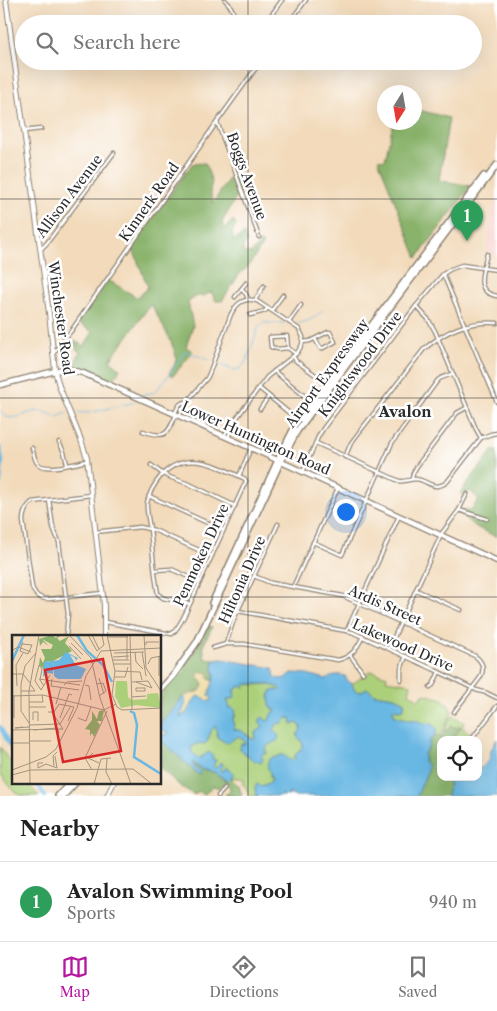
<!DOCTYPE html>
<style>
:root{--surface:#fff;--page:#f6f6f6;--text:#222;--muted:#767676;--line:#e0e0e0;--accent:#b5179e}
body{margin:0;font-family:"Libre Caslon Text",serif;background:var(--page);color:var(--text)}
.controls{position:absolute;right:15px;bottom:15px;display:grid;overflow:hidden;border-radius:10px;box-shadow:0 5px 20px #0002}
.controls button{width:45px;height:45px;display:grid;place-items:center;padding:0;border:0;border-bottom:1px solid var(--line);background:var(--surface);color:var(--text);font:25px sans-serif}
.compass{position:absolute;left:377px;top:85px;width:45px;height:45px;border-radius:50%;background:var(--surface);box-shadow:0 5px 20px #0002;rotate:191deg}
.you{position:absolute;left:345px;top:511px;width:18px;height:18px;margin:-12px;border:4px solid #fff;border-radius:50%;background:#1a73e8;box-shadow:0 0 0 8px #1a73e833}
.badge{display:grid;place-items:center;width:32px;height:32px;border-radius:50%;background:var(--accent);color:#fff;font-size:16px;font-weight:700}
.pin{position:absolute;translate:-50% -41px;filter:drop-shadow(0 1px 2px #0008)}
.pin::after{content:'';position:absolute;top:26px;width:18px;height:15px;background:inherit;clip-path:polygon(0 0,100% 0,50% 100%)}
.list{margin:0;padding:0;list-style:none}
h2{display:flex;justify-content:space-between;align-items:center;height:65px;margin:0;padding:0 20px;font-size:21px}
h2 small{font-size:16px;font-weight:400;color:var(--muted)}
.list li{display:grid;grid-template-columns:32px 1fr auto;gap:15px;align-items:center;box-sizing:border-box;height:80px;padding:0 20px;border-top:1px solid var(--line)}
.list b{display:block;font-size:19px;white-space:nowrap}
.list p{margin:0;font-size:16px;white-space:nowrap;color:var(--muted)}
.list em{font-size:16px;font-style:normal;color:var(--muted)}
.icon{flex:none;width:28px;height:28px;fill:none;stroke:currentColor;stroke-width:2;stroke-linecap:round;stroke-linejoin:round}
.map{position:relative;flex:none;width:497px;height:796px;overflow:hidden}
.search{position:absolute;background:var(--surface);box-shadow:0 5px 20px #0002;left:15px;right:15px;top:15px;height:55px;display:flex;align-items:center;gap:12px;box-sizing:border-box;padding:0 18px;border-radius:28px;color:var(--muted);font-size:19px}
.sheet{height:145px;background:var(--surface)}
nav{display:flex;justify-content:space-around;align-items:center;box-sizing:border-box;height:70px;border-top:1px solid var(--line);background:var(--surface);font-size:14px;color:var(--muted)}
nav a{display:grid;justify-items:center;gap:2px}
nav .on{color:var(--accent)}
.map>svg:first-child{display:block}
</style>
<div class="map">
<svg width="497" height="796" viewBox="0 0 497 796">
<rect width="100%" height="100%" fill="#fff"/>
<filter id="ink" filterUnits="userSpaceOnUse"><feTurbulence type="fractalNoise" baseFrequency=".02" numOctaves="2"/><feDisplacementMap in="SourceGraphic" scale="10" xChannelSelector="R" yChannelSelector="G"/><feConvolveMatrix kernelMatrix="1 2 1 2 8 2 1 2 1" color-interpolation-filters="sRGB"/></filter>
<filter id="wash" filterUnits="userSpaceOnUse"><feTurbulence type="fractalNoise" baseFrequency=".0096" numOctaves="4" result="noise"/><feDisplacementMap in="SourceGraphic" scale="20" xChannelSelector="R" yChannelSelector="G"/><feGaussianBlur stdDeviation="1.12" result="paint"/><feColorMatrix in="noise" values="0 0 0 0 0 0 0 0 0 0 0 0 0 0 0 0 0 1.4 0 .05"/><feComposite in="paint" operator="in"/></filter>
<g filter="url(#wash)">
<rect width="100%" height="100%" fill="#f2daba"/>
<path fill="#f7d0cd" d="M497,191V255L490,254L487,249Z"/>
<g fill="#acd07a" stroke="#6c7e52">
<path d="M371,671L387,676L386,680L411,684L409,693L419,700L424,694L443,699L452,711L440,737L435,735L437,730L417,720H410L395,716L392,709L401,710L404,708V701L394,697L354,691L352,684Z"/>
<path d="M245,683L254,685L267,684L281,688L280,690H275L269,695L270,705L275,709V712L269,720L266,721L262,728L255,733L257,738L251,739L248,735L234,729L233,719L236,715L229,709L228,698L233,699C234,689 236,688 245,683Z"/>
<path d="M453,715L464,723L462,727L472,735L469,740H461L455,735L461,727L447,731L445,730L448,722Z"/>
<path d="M286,718H291L301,726V730L298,734L304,745L300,751L295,755V759L293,762L270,772V777L272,780L267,784L261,786L257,784L255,787L256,796H249L246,787L242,784L244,779L230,777L224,771H221V768L223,765L221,762L219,766L215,768L213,766L216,760L212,759L209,752L200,758L196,757L192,753L191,747L199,743L208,741C209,735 211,729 215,725L239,736L246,742L240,749L261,756L264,753L266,754L265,749C274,741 271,729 279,722C281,720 284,719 286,718Z"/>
<path d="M0,747L14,767V782H26L39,796H22L14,791L0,774Z"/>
</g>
<g fill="#89b26a" stroke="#5a6e4a">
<path d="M415,109L449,118L439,180L471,186L417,258L378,159L385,160L393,123L414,122Z"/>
<path d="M205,163L212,182L210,190L213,203L233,172L240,191L222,222L224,229L233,220L236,224L232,233L234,241L244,234L247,242L243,246V252L251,254L261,242L263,244L248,267L240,273L222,301H216L211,292L204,296H197L188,302L193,326L186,347L192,351L188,358L173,376L169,373C172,369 176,364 176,359C177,349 156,314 151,304L110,360L120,368L113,382L79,366L74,365L80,352L76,349L77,347L69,341L70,339L84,346L93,332L78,323L108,280L138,298L148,287L132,247L192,164Z"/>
<path d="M493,450L497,451V537C483,531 470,525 460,513L464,509L471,510L479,499L470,491L463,495L460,493Z"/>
<path d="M208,626L212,627L203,646L205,658L214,660L213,670L215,674L214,681L209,679L202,680L203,686L200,691L184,696L160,725V696L184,666L200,643Z"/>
<path d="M451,726L456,728L460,726L461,727L452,740H441V777H449L450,781L447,796H417L427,772L424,762V754L429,746L430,741L435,735L442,738L445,730L447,731Z"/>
<path d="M160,739L199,774L195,766L191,764L193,762L202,770H208L216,773L226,781L230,777L233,778L232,780L239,786L242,796H227L225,795L230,791C230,782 224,783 219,788L213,786L204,795L199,791L195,795L180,786L160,768Z"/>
</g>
<path fill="#eeda9e" stroke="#8c8264" d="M200,672H206L209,674V679L214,681L210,690L209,696L212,698L211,701H208L204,698L197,697L187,712L180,718L179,717C183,710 187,703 184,696L200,691L203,686L202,680L198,678V675Z"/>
<g fill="#69b7e3" stroke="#4a7187" fill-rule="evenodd">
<path d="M222,659L273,668L275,677C282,681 286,678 292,673L307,674L326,679C332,675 338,674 345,676L347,680L352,684L355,691L361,692L367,688L374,694L394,697L404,701V708L401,710L392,709L395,716L410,720H417L424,724C430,722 435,725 437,730L435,735L430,741L429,746L424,754V762L428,765L427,772L417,796H293L289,793V796L285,795L284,796H281L282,794L279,796H256L255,787L258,784L261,786L267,784L272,780C271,777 270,774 270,772C269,770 268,769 268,768C266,760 271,757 277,757L280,755H284L287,758L293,761L295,759V755L300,751L303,745L301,740L297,737L298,734L301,729V726L297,723L292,724L291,718H286L284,723H278L275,728L274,731L279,736L277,741L270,744L265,749L267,754L264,753L261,756L263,759L261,763L257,761H254L240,749L241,744H245L246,742L239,736L227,743L218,738L215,726C209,731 210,739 205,744L199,743L191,747L192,752L196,757L200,758L209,752L213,756L212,759L216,760L213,766L215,768L219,766L220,762L224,765L221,768V771H224L225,768H228L230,771L234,774L227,781L216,773L208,770H202L193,762L192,764L200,772L199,775L160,739V734L167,735L168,733L160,729V725L184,696C188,704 182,711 180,718L187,712L197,696L204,698L208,701H211L212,698L209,696L215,674L213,670L214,660ZM245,684H267L281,688L280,690L271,691C269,697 269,704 272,709H275V712L272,713L269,720L266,721L263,717L260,719V723L263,726L262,728L255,733L256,738L251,739L242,731L234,729L233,719L236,711L232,707L229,708V704L227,700L228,699H233L235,697L234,691L240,686L245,687Z"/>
<path d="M497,739V796H447L450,781L449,777H478V767L482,768L490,759L491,750Z"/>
</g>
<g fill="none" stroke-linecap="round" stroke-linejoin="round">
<g stroke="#69b7e3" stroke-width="1">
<path d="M296,323C307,323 314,318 323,311"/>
<path d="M216,363L233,370L240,369L247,360L259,326L264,323H284"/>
<path d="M141,395L155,392L169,375L185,351L211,361"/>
<path d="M0,410L6,417C17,420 25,413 37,411C44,411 50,414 57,417L67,413"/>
<path d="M72,412L90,413L113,407L136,402"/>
</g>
<g stroke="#69b7e3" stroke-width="4">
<path d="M0,448L2,461L0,483"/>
<path d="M0,727L14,753"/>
<path d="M36,782L45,796"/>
</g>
</g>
</g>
<g filter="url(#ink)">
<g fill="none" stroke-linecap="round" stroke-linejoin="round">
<g stroke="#8e8272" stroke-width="5">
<g id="minor">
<path d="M225,0C232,6 235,14 235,24"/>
<path d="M265,24L282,0"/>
<path d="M288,24L306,0"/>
<path d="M217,122L259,237"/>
<path d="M24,131L41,129"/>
<path d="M41,249L47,243L114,153"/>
<path d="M487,254C483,271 473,292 497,296"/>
<path d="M443,274L497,402"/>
<path d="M241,289L246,294L248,299"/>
<path d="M235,297L246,283"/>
<path d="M255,300L264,286"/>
<path d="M416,306L428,319L435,331L476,429L481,438"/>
<path d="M272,310L283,295"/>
<path d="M250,315L265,311L268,308"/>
<path d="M289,322L301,305"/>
<path d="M303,342L310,341L328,332H330L335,342L321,349L315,339"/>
<path d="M288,348L287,336L270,337L271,347L278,349L288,348L296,354"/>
<path d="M53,353L55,351L71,331L217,122L261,61"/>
<path d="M293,356L296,361L321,379"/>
<path d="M274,371L307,398"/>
<path d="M259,388L294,417"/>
<path d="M260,409L269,396"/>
<path d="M175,413C178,407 180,401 187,402"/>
<path d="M179,416L186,403L207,378L209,374L231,314C237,303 244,297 257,301L299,329L303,337L302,345L297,353L267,377L233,423L230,425L224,436"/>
<path d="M143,431C166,439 167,435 176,415"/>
<path d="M228,438L233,423"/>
<path d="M59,442L64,452L67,464"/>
<path d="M316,443L399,481C406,482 410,479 416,479C428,480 433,492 447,482L481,438L491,434L497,433"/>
<path d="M32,448C34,453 34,460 38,464C47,472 76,463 87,461"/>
<path d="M345,457L351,443L357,435L424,349C447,330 467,321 497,323"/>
<path d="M151,465L163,474L172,478L189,484L235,506"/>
<path d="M303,472L319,435L325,426L416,306L443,274L451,269L462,265L497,270"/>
<path d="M239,476L251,448"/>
<path d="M412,479L413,473L417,466L457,413L466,408"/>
<path d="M91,495L32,502C26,507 23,513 23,521L32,587C35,596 40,599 49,599L103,593"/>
<path d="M149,496L223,530"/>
<path d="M49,500L53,527L59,542L68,614L66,636"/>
<path d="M459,510L487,519"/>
<path d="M95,532L140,527L154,530L212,556"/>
<path d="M313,542L342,555L392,443L438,380L441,378L452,374"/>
<path d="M155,570L171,569L200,582"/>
<path d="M254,576L271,583L343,596L475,656C483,662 485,669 480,678L454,712"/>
<path d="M293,587L338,488"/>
<path d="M416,590L461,610"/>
<path d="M238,611L352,632L433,669L476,690L487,693L497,698"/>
<path d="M105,622L172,634C180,627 185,614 190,604L246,481L245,479C218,466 186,448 161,476C155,483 149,494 147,503C146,511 149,521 150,530C153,551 154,573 158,594L163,598L190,604"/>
<path d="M347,630L399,516"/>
<path d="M226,644L234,619L278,524"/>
<path d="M213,648L226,644H244L338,660C351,657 357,649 363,636"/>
<path d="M389,648L442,533L459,510L467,494"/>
<path d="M350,655L363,673"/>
<path d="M401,680V669L406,656"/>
<path d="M430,687L433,685L439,672"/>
<path d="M471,740L497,706"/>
<path d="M218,796L225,788"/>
</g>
</g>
<g stroke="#8e8272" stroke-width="6">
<g id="tertiary">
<path d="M6,0L49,313L55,371L59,386L81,440L87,458L104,605V636"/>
<path d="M107,796L114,782"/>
</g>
</g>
<g stroke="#8e8272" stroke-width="7">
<path id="secondary" d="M0,385L59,370H71L83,373L251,448L497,561"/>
</g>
<g stroke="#8e8272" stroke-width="8">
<g id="primary">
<path d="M301,419L484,176"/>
<path d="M212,603L278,460L293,430"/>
<path d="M160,690L173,676L197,642L279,465L297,431L497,165"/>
<path d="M58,796L71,782"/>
<path d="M63,796L76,782"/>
</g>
</g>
<use href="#minor" stroke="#fff" stroke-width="2.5"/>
<use href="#tertiary" stroke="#fff" stroke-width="4"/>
<use href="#secondary" stroke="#fff" stroke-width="4.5"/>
<use href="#primary" stroke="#fff" stroke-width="5"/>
</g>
</g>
<path fill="none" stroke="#2b2b2b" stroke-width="1" stroke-opacity="0.55" d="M248,0V24M248,61V796M0,199H497M0,398H497M0,597H497"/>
<g text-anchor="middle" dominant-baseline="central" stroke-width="5" stroke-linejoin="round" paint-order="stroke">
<g font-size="14" fill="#2b2b2b" stroke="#fff">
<text transform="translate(247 176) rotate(70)">Boggs Avenue</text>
<text transform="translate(69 196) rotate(-53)">Allison Avenue</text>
<text transform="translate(149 202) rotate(-55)">Kinnerk Road</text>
<text transform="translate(61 318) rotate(82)">Winchester Road</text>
<text transform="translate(360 364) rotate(-53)">Knightswood Drive</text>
<text transform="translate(327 373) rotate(-54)">Airport Expressway</text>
<text transform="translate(256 438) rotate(24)">Lower Huntington Road</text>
<text transform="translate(201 555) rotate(-65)">Penmoken Drive</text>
<text transform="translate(242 580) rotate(-66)">Hiltonia Drive</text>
<text transform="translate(385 605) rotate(24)">Ardis Street</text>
<text transform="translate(403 645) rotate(24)">Lakewood Drive</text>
</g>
<g font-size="15" font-weight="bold" fill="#2b2b2b" stroke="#fff">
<text x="405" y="411">Avalon</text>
</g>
</g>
<g transform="translate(12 635)">
<rect width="149" height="149" fill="#f2daba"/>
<path d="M104,46H115L116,62L120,65L135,64V59L146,58L149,73L124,70L109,73L103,61Z" fill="#acd07a"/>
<path d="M40,0L44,3L46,0H50L45,3L48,6L57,1L53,8L60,16L41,26L42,30L39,26L33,27L32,34L27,30L28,22L31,28L33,23L29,14H39L41,10L30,4L37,11L31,7L28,11L27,4ZM92,75L90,86H85L88,90L82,102L80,98L78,101V95L73,94L80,85V76L85,84L87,76Z" fill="#89b26a"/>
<path d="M54,17L66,23L63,27L64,25L62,22L58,20L64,30L74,34L69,44H46L42,41V31L41,39L36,38L31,42L32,27L39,26L42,30L40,26L47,25Z" fill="#69b7e3"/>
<path fill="none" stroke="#69b7e3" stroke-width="2.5" d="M65,0L75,16L91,30L100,47M0,26L12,0M118,76L122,78L125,90L122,122L149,139"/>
<path fill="none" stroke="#a29481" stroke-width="1" d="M57,0L79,23L88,63L119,149M76,0L85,16L92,10L90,0M80,0L87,14M95,0L103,36L100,60L105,72L110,75L149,73M115,0V25M118,0L120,74M132,0L134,33L149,56M96,2H116M59,8L71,20M10,9L20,10L16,19L8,16L10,9L11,7M134,10V7H147M57,11L69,24M1,15L6,12L19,17M123,17L124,27L131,34M130,17L134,41M102,18L132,17M147,21V41M101,22L117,21M101,25H117M102,29H119M136,29L139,23L149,21M27,30L23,46L29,55L38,40M27,30L30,34L28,45L32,51M103,36L128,37L130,45M0,39H11L18,48M103,42H113L116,32M87,43L92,59M27,44L68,50M40,44L39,51L67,55M120,47L136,46L140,53M124,47L140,53M84,49L91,48L94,56L87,61M52,50L55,47L70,46M73,50L77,51L79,65M5,51L4,30L11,18M124,53H133V56H124ZM9,56H23L18,49M2,60V83M0,61L31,60L92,75L104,69M119,62L134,61M17,67H31L30,60M44,69L49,52M17,72H34M36,77H42L47,69L62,72M40,77L51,94M48,83L57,59L60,60M66,83L74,86L79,72M21,85V77H26V86M56,86L62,72M17,88L9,76V49L13,31L24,18M17,90L48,89L59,71M11,92L3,93L17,92M0,95L51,94M22,95L45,93L47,98M17,106H39M0,108H17M81,118L76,123L87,128M95,124L94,137L100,149M31,128H26V133L34,129L45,133L43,121M42,131L41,121L45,117M0,135L34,122L44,114L65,73L74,41L89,16L149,13M80,135L73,123L95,76M0,140L18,135L121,134L140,149M18,149L17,56L27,0M82,149L89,124L99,123"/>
<path fill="#d62828" fill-opacity="0.15" stroke="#d62828" stroke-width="2.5" d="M91,24L109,116L51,127L33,35Z"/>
<rect width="149" height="149" fill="none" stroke="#2b2b2b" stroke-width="2.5"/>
</g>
</svg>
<div class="controls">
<button><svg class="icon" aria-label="locate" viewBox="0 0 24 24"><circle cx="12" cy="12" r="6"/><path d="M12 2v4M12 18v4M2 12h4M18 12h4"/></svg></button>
</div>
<svg class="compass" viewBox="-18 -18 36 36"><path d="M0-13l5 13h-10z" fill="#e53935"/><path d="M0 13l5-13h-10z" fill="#767676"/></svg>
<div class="you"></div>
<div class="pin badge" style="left:467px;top:241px;background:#2e9e5b">1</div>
<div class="search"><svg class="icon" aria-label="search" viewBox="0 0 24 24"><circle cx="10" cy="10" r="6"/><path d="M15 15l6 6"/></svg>Search here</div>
</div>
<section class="sheet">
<h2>Nearby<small></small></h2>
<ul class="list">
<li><span class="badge" style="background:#2e9e5b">1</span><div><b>Avalon Swimming Pool</b><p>Sports</p></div><em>940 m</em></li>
</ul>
</section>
<nav>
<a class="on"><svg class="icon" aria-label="map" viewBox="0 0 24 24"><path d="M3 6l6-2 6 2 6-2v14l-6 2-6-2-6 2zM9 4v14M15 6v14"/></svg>Map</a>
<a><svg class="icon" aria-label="directions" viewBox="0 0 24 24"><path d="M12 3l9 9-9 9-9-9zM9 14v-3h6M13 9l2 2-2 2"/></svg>Directions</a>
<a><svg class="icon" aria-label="saved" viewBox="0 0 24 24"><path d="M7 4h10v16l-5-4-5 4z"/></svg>Saved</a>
</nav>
